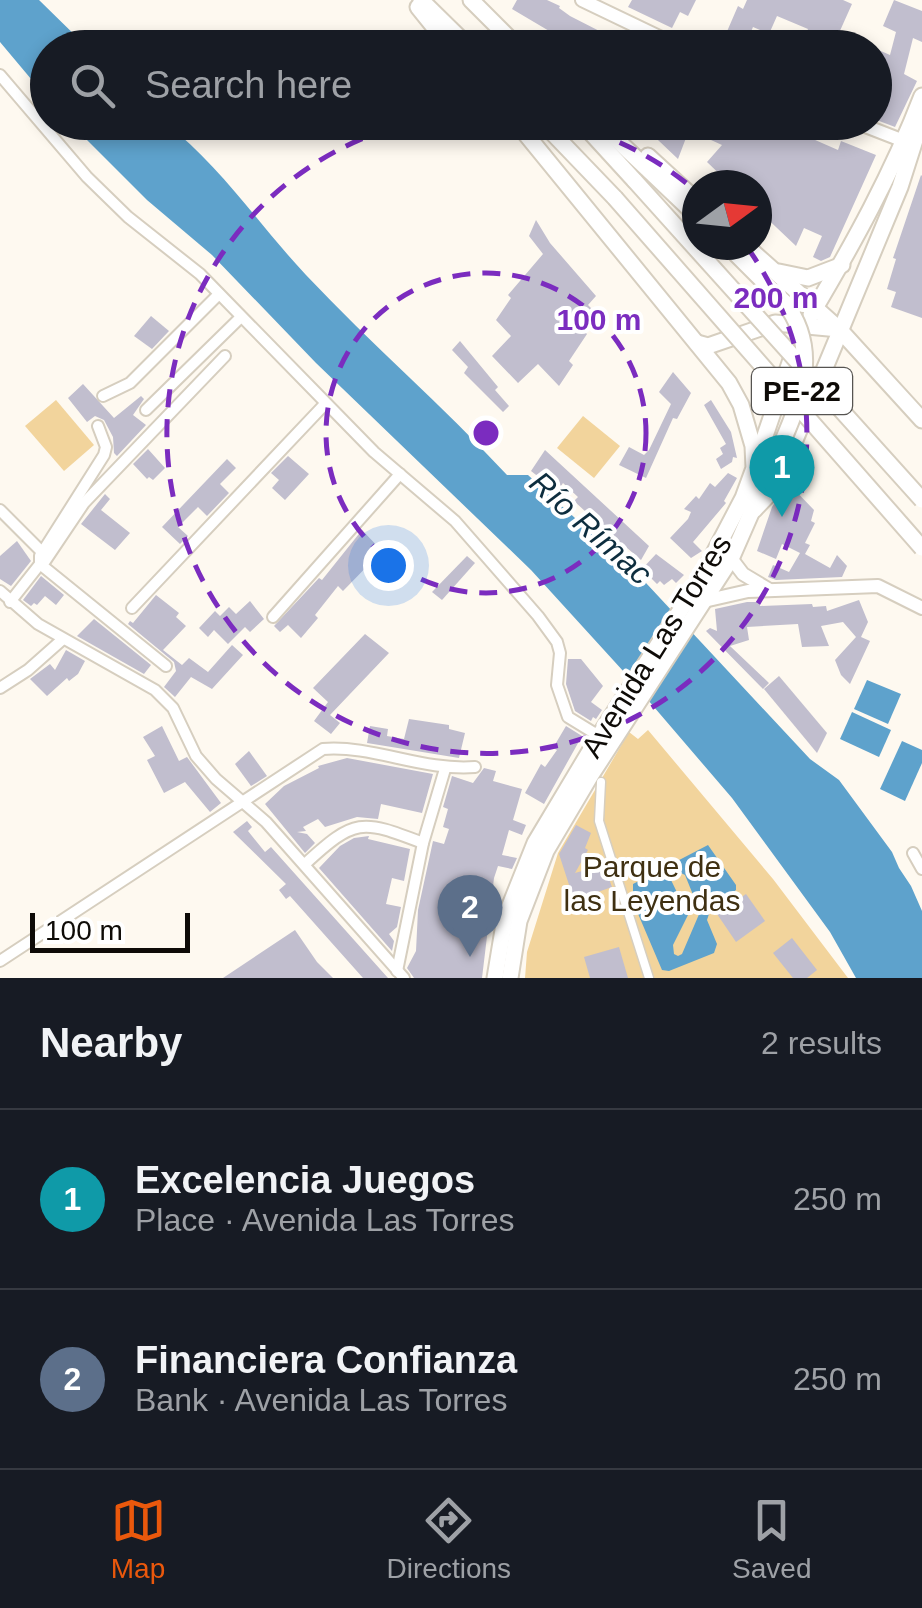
<!DOCTYPE html>
<meta charset="utf-8">
<style>
:root{--surface:#171b24;--page:#242831;--text:#f1f3f6;--muted:#9ea1a6;--line:#363941;--accent:#ea580c}
body{margin:0;font-family:Helvetica,sans-serif;background:var(--page);color:var(--text)}
.compass{position:absolute;left:682px;top:170px;width:90px;height:90px;border-radius:50%;background:var(--surface);box-shadow:0 5px 15px #0003;rotate:75deg}
.scale{position:absolute;left:30px;bottom:25px;width:160px;box-sizing:border-box;padding-left:10px;border:5px solid #0e0b07;border-top:0;font-size:28px;line-height:35px;white-space:nowrap;color:#0e0b07;-webkit-text-stroke:8px #fff;paint-order:stroke}
.you{position:absolute;left:388px;top:565px;width:35px;height:35px;margin:-25px;border:8px solid #fff;border-radius:50%;background:#1a73e8;box-shadow:0 0 0 15px #1a73e833}
.badge{display:grid;place-items:center;width:65px;height:65px;border-radius:50%;background:var(--accent);color:#fff;font-size:32px;font-weight:700}
.pin{position:absolute;translate:-50% -82px;filter:drop-shadow(0 2px 5px #0008)}
.pin::after{content:'';position:absolute;top:52px;width:35px;height:30px;background:inherit;clip-path:polygon(0 0,100% 0,50% 100%)}
.list{margin:0;padding:0;list-style:none}
h2{display:flex;justify-content:space-between;align-items:center;height:130px;margin:0;padding:0 40px;font-size:42px}
h2 small{font-size:32px;font-weight:400;color:var(--muted)}
.list li{display:grid;grid-template-columns:65px 1fr auto;gap:30px;align-items:center;box-sizing:border-box;height:180px;padding:0 40px;border-top:2px solid var(--line)}
.list b{display:block;font-size:38px;white-space:nowrap}
.list p{margin:0;font-size:32px;white-space:nowrap;color:var(--muted)}
.list em{font-size:32px;font-style:normal;color:var(--muted)}
.icon{flex:none;width:55px;height:55px;fill:none;stroke:currentColor;stroke-width:2;stroke-linecap:round;stroke-linejoin:round}
.map{position:relative;flex:none;width:922px;height:978px;overflow:hidden}
.search{position:absolute;background:var(--surface);box-shadow:0 5px 15px #0003;left:30px;right:30px;top:30px;height:110px;display:flex;align-items:center;gap:25px;box-sizing:border-box;padding:0 35px;border-radius:55px;color:var(--muted);font-size:38px}
.sheet{height:490px;background:var(--surface)}
nav{display:flex;justify-content:space-around;align-items:center;box-sizing:border-box;height:140px;border-top:2px solid var(--line);background:var(--surface);font-size:28px;color:var(--muted)}
nav a{display:grid;justify-items:center;gap:5px}
nav .on{color:var(--accent)}
.map>svg:first-child{display:block}
</style>
<div class="map">
<svg width="922" height="978" viewBox="0 0 922 978">
<rect width="100%" height="100%" fill="#fef9f0"/>
<g fill="#f2d49c">
<path d="M56,400L94,445L64,471L25,426Z"/>
<path d="M583,416L620,446L594,478L557,448Z"/>
<path d="M648,730L773,879L848,978H525L527,952L558,853L629,732L638,739Z"/>
</g>
<g fill="#5ea2cc" fill-rule="evenodd">
<path d="M0,0H39L87,47L48,48L47,98L0,42Z"/>
<path d="M70,123H165C220,165 259,225 306,275C371,344 443,406 507,475H528L646,583L810,759L839,780L892,852L899,868L911,886L922,911V978H856L830,932L732,798L624,672L531,570L316,363L212,255L147,200Z"/>
<path d="M867,680L901,694L888,724L854,709Z"/>
<path d="M852,712L891,730L879,757L840,739Z"/>
<path d="M902,741L922,750V763L905,801L880,789Z"/>
<path d="M708,845L736,885V890L711,908L707,920L717,944L714,953L669,971L662,970L633,902V884ZM681,873L685,875L700,912L682,954L678,956L674,954L673,945L688,915L671,880Z"/>
</g>
<g fill="#c1bece">
<path d="M517,0H547L560,6L559,8L570,16L617,40L614,48H556L561,38L512,9Z"/>
<path d="M632,0H696L688,16L680,12L672,28L628,7Z"/>
<path d="M747,0H843L852,4L839,33L873,48H800L808,29L777,16L769,34L753,27L744,48H733L722,43L738,6L743,9Z"/>
<path d="M894,0L922,11V42L913,38L904,74L917,81L895,127L874,119V48L890,55L896,32L883,26Z"/>
<path d="M639,122H651L664,134L669,122H774L838,150L841,141L876,155L830,257L821,261L813,257L822,236L804,228L796,246L757,209V185H731L707,162L722,145L689,130L678,159Z"/>
<path d="M921,175L922,176V318L891,307L896,292L887,289L896,259L893,258Z"/>
<path d="M536,220L550,243L596,296L588,305L591,308L587,315L590,318L581,328L587,334L569,361L573,365L559,386L538,364L518,383L492,356L511,336L496,320L511,298L508,295L543,254L529,236Z"/>
<path d="M151,316L169,331L152,349L134,336Z"/>
<path d="M460,341L498,387L495,390L509,406L503,412L464,373L468,367L452,350Z"/>
<path d="M673,372L691,393L677,419L673,418L646,478L619,465L629,447L644,455L649,450L671,404L659,392Z"/>
<path d="M83,384L114,418L141,396L144,399L133,415L146,425L117,456L114,453L113,437L104,420L95,416L87,422L68,398Z"/>
<path d="M711,400L731,432L737,458L733,457L732,462L721,469L716,459L723,454L720,448L726,444L704,405Z"/>
<path d="M148,449L165,468L153,480L149,477L147,479L133,464Z"/>
<path d="M545,450L649,546L641,560L626,547L621,552L607,541L612,536L574,501L578,497L563,483L561,486L548,474L540,478L531,471Z"/>
<path d="M288,456L309,474L285,500L272,488L279,480L271,473Z"/>
<path d="M227,459L236,468L220,484L229,493L207,516L198,507L178,527L188,536L180,544L162,527Z"/>
<path d="M728,473L737,478L724,501L726,503L693,542L702,551L691,558L670,538L688,519L691,512L684,509L696,496L699,499L710,483L715,487Z"/>
<path d="M788,483L814,510L811,521L815,523L805,543L810,545L805,554L830,568L837,555L847,566L842,577L776,580L768,577L773,565L789,572L800,553L782,544L776,559L757,551L772,507Z"/>
<path d="M105,494L110,499L101,510L130,533L115,550L81,524Z"/>
<path d="M362,530L382,551L343,591L338,586L315,615L318,618L301,638L288,625L280,632L274,626L319,578L322,580Z"/>
<path d="M17,541L31,561L11,586L0,579V556Z"/>
<path d="M656,554L684,575L676,583L672,579L664,585L660,581L657,584L642,569Z"/>
<path d="M467,556L475,563L442,600L432,592Z"/>
<path d="M41,576L64,595L56,605L45,596L37,605L34,603L31,606L23,600Z"/>
<path d="M156,595L179,613L176,617L186,626L163,650L182,665L189,658L208,672L232,645L243,655L212,689L191,677L175,697L164,687L176,671L174,662L128,624L130,621L133,623Z"/>
<path d="M859,600L868,622L861,637L870,641L850,684L841,675L835,660L856,637L843,622L821,626L829,646L802,647L798,624L747,627L749,640L730,646L769,683L763,689L706,631L710,628L717,631L715,609L747,602H760V606L812,604L813,607L826,606L827,611Z"/>
<path d="M250,601L264,619L250,632L245,627L228,644L214,630L208,637L199,628L215,611L220,616L229,607L236,614Z"/>
<path d="M94,619L151,665L144,674L77,636Z"/>
<path d="M365,634L389,653L330,715L340,723L331,734L314,721L328,702L313,688Z"/>
<path d="M66,650L85,661L78,674L69,681L67,678L47,696L30,679L50,664L55,670Z"/>
<path d="M568,659H581L603,686L591,702L602,710L596,719L593,717L591,721L575,711L566,684Z"/>
<path d="M779,676L827,733L817,753L764,689Z"/>
<path d="M409,719L449,725V729L465,733L459,758L367,743L370,726L388,729L387,736L404,739Z"/>
<path d="M162,726L179,761L187,757L221,803L210,812L185,782L164,793L147,760L155,756L143,737Z"/>
<path d="M566,726L582,736L544,804L525,793L541,764L545,767L557,750L553,748Z"/>
<path d="M249,751L267,776L251,786L235,764Z"/>
<path d="M347,758L433,774L422,813L381,804L378,819L357,817L325,827L318,819L303,827L306,831L297,832L307,834L315,843L305,853L265,804L284,786L319,768L318,766Z"/>
<path d="M484,768L496,771L493,781L522,789L513,820L526,825L522,835L509,830L502,855L517,858L512,869L498,866L494,878L482,978H414L407,968L416,951L418,910L433,841L444,844L449,829L443,827L448,809L443,807L452,776L473,783Z"/>
<path d="M247,821L252,827L248,831L265,852L271,847L388,978H363L290,896L286,899L279,890L286,884L233,832Z"/>
<path d="M576,825L591,833L585,848L588,850L575,873L604,865L612,887L578,899L573,897L559,854Z"/>
<path d="M369,836L368,839L410,849L404,881L392,878L386,904L401,907L397,927L389,934L394,941L392,951L319,868L340,846L354,838Z"/>
<path d="M746,894L765,921L736,942L717,914Z"/>
<path d="M295,930L317,962L333,978H223Z"/>
<path d="M792,938L817,970L807,978H793L773,953Z"/>
<path d="M619,947L628,978H590L584,957Z"/>
</g>
<g fill="none" stroke-linecap="round" stroke-linejoin="round">
<g stroke="#d6cebf" stroke-width="11">
<path id="pedestrian" d="M601,782L599,821L649,978"/>
</g>
<g stroke="#d6cebf" stroke-width="14">
<g id="minor">
<path d="M0,75L87,177L128,217L200,274L374,452L455,521L538,616L557,642L560,653L557,685L568,717L599,736"/>
<path d="M103,396L130,383L219,294"/>
<path d="M146,410L241,317"/>
<path d="M0,510L42,552"/>
<path d="M0,591L38,624L155,690L173,708L196,756L216,779L266,822L404,978"/>
<path d="M10,602L40,564V556L104,455L106,447L98,426"/>
<path d="M132,608L325,404"/>
<path d="M273,617L400,474"/>
<path d="M166,666L40,564L45,561L84,503L225,356"/>
<path d="M0,688L28,670L63,639"/>
<path d="M913,853L922,869"/>
<path d="M305,864C355,818 361,819 423,843"/>
<path d="M0,961L323,749C374,745 421,771 475,767"/>
<path d="M397,971L423,843L445,769"/>
</g>
</g>
<g stroke="#d6cebf" stroke-width="16">
<g id="tertiary">
<path d="M582,0L682,48"/>
<path d="M855,122L909,143"/>
<path d="M721,545L743,574L768,589"/>
<path d="M704,601L748,591L878,586L922,608"/>
</g>
</g>
<g stroke="#d6cebf" stroke-width="19">
<g id="primary">
<path d="M811,315C853,244 892,174 922,96"/>
<path d="M755,465L796,345"/>
<path d="M754,510L772,491L795,440L900,187L922,118"/>
</g>
</g>
<g stroke="#d6cebf" stroke-width="19">
<g id="trunk">
<path d="M421,0L470,48"/>
<path d="M471,0L519,48"/>
<path d="M418,7L451,48"/>
<path d="M542,122L615,198"/>
<path d="M581,122L635,181"/>
<path d="M598,122L697,216"/>
<path d="M648,156L697,201"/>
<path d="M727,245L784,302"/>
<path d="M745,245L839,329L922,420"/>
<path d="M779,272L808,278L842,265"/>
<path d="M697,343L708,346L775,323L839,329"/>
<path d="M495,978L505,918L535,843L599,736L700,580L743,498L754,468L753,446L741,405L729,383L516,122"/>
<path d="M510,978L519,921L546,851L591,775L731,559L766,479"/>
</g>
</g>
<use href="#pedestrian" stroke="#fff" stroke-width="8"/>
<use href="#minor" stroke="#fff" stroke-width="10"/>
<use href="#tertiary" stroke="#fff" stroke-width="12"/>
<use href="#primary" stroke="#fff" stroke-width="15"/>
<use href="#trunk" stroke="#fff" stroke-width="15"/>
<g stroke="#d6cebf" stroke-width="19" stroke-linecap="butt">
<g id="trunk-bridge">
<path d="M635,181L922,500"/>
<path d="M615,198L922,548"/>
<path d="M766,479C790,422 829,359 784,302"/>
</g>
</g>
<use href="#trunk-bridge" stroke="#fff" stroke-width="15"/>
</g>
<g fill="none" stroke="#7b2cbf" stroke-width="5" stroke-dasharray="18 12">
<circle cx="486" cy="433" r="160"/>
<path d="M563 123A320 320 0 0 1 696 191M747 247A320 320 0 1 1 409 123"/>
</g>
<g text-anchor="middle" dominant-baseline="central" stroke-width="8" stroke-linejoin="round" paint-order="stroke">
<rect fill="#fff" stroke="#565451" stroke-width="2.5" x="752" y="368" width="100" height="46" rx="8"/>
<g font-size="28" font-weight="bold" fill="#0e0b07">
<text x="802" y="391">PE-22</text>
</g>
<g font-size="30" fill="#0e0b07" stroke="#fff">
<text transform="translate(656 646) rotate(-58)">Avenida Las Torres</text>
</g>
<g font-size="30" fill="#3f3012" stroke="#fff">
<text x="652" y="866">Parque de<tspan x="652" dy="34">las Leyendas</tspan></text>
</g>
<g font-size="32" font-style="italic" fill="#0d2d3e" stroke="#fff">
<text transform="translate(591 528) rotate(42)">Río Rímac</text>
</g>
</g>
<circle cx="486" cy="433" r="15" fill="#7b2cbf" stroke="#fff" stroke-width="5"/>
<g font-size="30" text-anchor="middle" font-weight="bold" fill="#7b2cbf" stroke="#fff" stroke-width="8" stroke-linejoin="round" paint-order="stroke">
<text x="776" y="308">200 m</text>
<text x="599" y="330">100 m</text>
</g>
</svg>
<svg class="compass" viewBox="-18 -18 36 36"><path d="M0-13l5 13h-10z" fill="#e53935"/><path d="M0 13l5-13h-10z" fill="#9ea1a6"/></svg>
<div class="scale">100 m</div>
<div class="you"></div>
<div class="pin badge" style="left:782px;top:517px;background:#0f9aa8">1</div>
<div class="pin badge" style="left:470px;top:957px;background:#5c6f8a">2</div>
<div class="search"><svg class="icon" aria-label="search" viewBox="0 0 24 24"><circle cx="10" cy="10" r="6"/><path d="M15 15l6 6"/></svg>Search here</div>
</div>
<section class="sheet">
<h2>Nearby<small>2 results</small></h2>
<ul class="list">
<li><span class="badge" style="background:#0f9aa8">1</span><div><b>Excelencia Juegos</b><p>Place · Avenida Las Torres</p></div><em>250 m</em></li>
<li><span class="badge" style="background:#5c6f8a">2</span><div><b>Financiera Confianza</b><p>Bank · Avenida Las Torres</p></div><em>250 m</em></li>
</ul>
</section>
<nav>
<a class="on"><svg class="icon" aria-label="map" viewBox="0 0 24 24"><path d="M3 6l6-2 6 2 6-2v14l-6 2-6-2-6 2zM9 4v14M15 6v14"/></svg>Map</a>
<a><svg class="icon" aria-label="directions" viewBox="0 0 24 24"><path d="M12 3l9 9-9 9-9-9zM9 14v-3h6M13 9l2 2-2 2"/></svg>Directions</a>
<a><svg class="icon" aria-label="saved" viewBox="0 0 24 24"><path d="M7 4h10v16l-5-4-5 4z"/></svg>Saved</a>
</nav>
